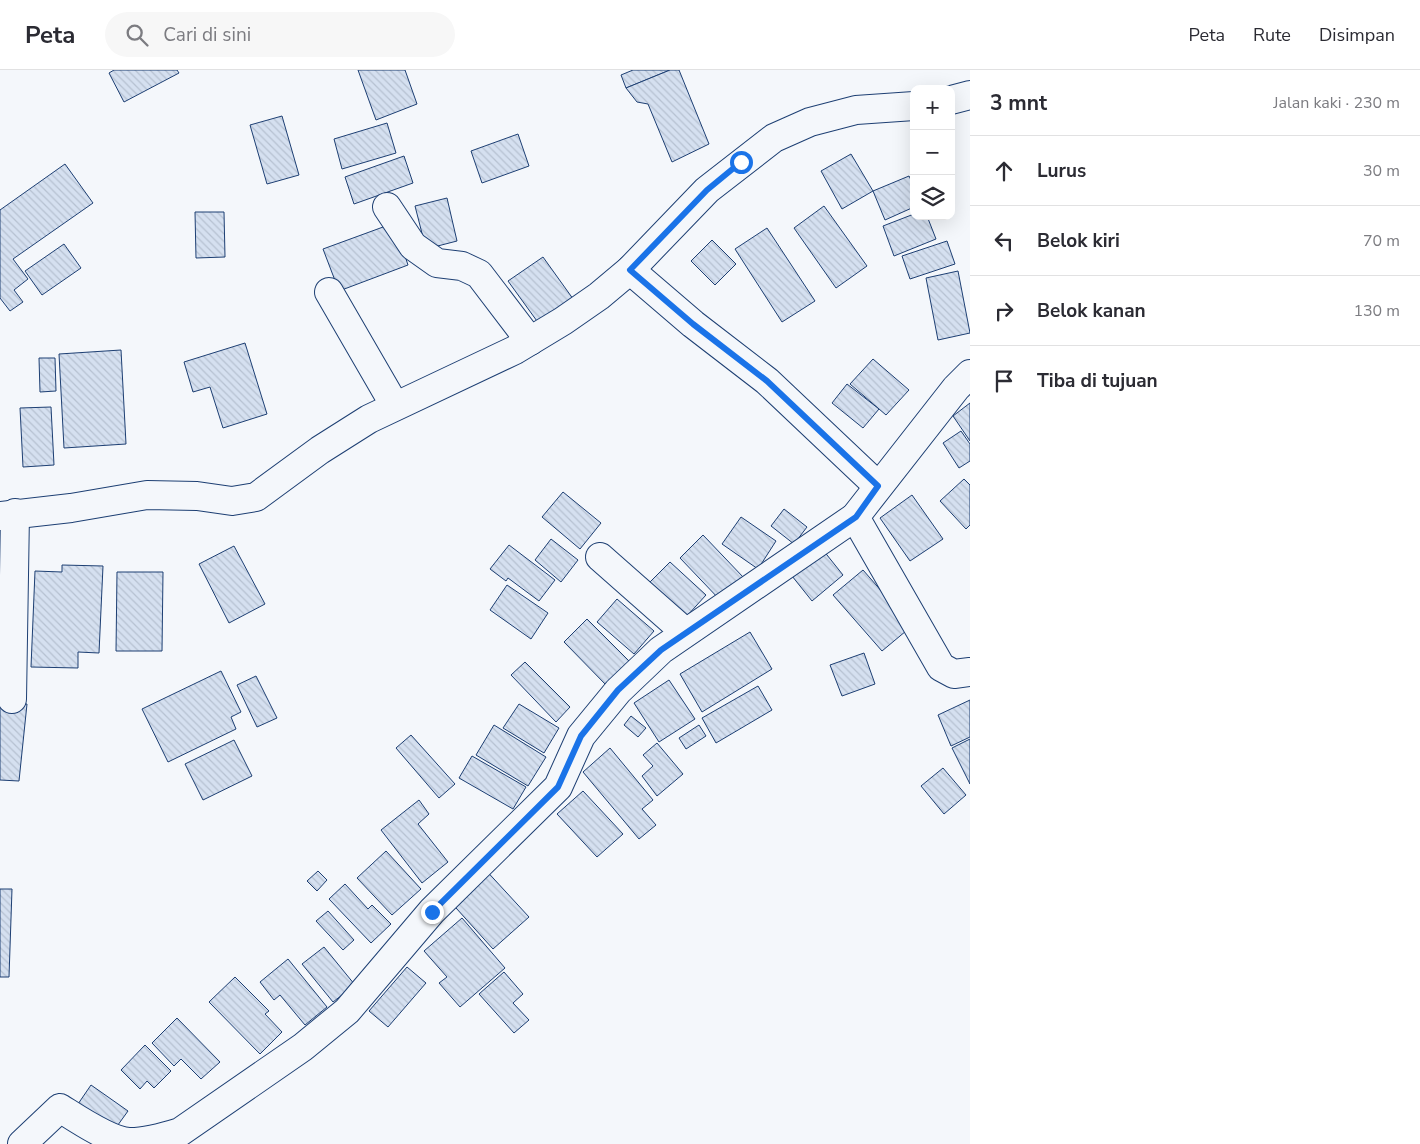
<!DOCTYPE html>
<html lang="id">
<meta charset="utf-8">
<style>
:root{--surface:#fff;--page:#f7f7f7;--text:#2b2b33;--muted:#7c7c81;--line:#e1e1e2}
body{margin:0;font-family:"Nunito Sans",sans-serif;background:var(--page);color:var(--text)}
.controls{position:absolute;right:15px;top:15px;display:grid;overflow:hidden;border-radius:10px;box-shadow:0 5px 20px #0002}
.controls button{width:45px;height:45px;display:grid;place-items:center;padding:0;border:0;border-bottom:1px solid var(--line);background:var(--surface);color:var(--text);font:25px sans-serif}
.stop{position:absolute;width:15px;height:15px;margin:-11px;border:4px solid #1a73e8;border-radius:50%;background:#fff}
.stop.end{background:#1a73e8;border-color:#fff;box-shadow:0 1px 5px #0008}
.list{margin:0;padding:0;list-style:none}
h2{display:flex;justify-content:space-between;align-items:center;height:65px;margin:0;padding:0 20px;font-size:21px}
h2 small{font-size:16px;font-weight:400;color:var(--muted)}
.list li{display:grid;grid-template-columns:32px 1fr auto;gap:15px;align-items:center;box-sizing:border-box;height:70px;padding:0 20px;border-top:1px solid var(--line)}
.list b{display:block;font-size:19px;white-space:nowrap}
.list em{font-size:16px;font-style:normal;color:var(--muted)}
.icon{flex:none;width:28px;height:28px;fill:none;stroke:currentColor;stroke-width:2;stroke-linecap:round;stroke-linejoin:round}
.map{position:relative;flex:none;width:970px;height:1074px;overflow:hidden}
header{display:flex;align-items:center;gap:30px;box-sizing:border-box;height:70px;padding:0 25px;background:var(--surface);border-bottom:1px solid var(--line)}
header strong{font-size:24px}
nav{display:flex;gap:28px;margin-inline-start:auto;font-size:18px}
.search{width:350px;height:45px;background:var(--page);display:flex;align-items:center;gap:12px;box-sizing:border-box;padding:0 18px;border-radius:28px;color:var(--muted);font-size:19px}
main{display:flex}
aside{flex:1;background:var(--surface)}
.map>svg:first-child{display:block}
</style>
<header>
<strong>Peta</strong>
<div class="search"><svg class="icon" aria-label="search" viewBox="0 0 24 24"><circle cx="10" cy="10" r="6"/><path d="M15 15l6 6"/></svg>Cari di sini</div>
<nav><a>Peta</a><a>Rute</a><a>Disimpan</a></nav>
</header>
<main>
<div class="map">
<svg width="970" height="1074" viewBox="0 0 970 1074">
<defs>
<pattern id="building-back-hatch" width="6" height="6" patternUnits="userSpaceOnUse" patternTransform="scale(1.25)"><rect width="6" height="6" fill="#d5e0f0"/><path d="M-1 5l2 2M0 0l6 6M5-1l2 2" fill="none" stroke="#b6c1d1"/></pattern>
</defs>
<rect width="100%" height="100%" fill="#f4f7fb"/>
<g fill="url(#building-back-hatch)" stroke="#1d3f73">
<path d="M114,0H177L179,3L124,32L109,3Z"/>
<path d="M358,0H405L417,34L376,50Z"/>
<path d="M633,0H670L626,18L621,5Z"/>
<path d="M670,0H679L709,74L672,92L648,34L637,32L626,18Z"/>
<path d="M282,46L299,105L267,114L250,55Z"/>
<path d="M387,53L396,83L342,99L334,69Z"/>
<path d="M518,64L529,96L482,113L471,81Z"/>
<path d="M851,84L873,121L842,139L821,101Z"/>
<path d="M404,86L413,113L354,134L345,107Z"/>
<path d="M65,94L93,133L13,189L28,209L14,220L23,232L10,241L0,228V140Z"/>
<path d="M909,106L914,116V137L885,150L873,121Z"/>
<path d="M447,128L457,171L426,179L415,136Z"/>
<path d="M824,136L867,196L836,218L794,158Z"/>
<path d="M195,142H224L225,187L196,188Z"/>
<path d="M914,144V146H927L936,169L894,186L883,156Z"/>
<path d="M394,153L408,195L339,221L323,179Z"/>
<path d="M767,158L815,231L782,252L735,179Z"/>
<path d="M712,170L736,194L715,215L691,191Z"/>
<path d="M947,171L955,194L910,209L902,186Z"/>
<path d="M64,174L81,198L42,225L25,201Z"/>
<path d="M543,187L576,233L542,258L508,211Z"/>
<path d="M958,201L970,263L938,270L926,208Z"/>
<path d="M245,273L267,344L223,358L210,317L193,322L184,292Z"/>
<path d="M121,280L126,374L64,378L59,284Z"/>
<path d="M39,288H55L56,321L40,322Z"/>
<path d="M873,289L909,320L886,345L850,314Z"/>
<path d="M847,314L879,339L863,358L832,333Z"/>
<path d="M970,333V371L953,346Z"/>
<path d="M51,337L54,395L23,397L20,338Z"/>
<path d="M961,361L970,374V391L959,398L943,373Z"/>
<path d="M964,409L970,415V455L966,459L940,431Z"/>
<path d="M563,422L601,453L580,479L542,447Z"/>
<path d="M912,425L943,469L910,491L880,448Z"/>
<path d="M784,439L807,457L794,474L771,456Z"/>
<path d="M741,447L776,471L758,499L722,474Z"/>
<path d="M703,465L744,508L721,531L680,488Z"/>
<path d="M551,469L578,490L561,512L535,490Z"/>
<path d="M509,475L555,510L539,531L508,508L506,511L490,499Z"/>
<path d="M234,476L265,534L229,553L199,494Z"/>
<path d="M823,480L843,505L812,531L792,506Z"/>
<path d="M670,492L706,525L686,547L649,513Z"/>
<path d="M62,495L103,496L99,583L78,582V598L31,597L35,501L62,502Z"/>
<path d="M863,500L912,556L882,581L833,525Z"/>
<path d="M117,502H163L162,581H116Z"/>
<path d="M507,515L548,543L531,569L490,540Z"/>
<path d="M617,529L654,561L634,584L597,552Z"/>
<path d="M587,549L630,592L607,616L564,572Z"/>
<path d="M750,562L772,599L702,642L680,604Z"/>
<path d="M864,583L875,614L842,626L830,595Z"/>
<path d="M525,592L570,637L556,652L511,605Z"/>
<path d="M221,601L241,642L231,647L236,659L168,692L142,639Z"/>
<path d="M256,606L277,648L257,657L237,615Z"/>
<path d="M669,610L695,649L659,672L634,633Z"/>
<path d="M758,616L772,640L716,673L702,648Z"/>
<path d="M970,630V667L951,676L938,645Z"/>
<path d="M0,631L27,634L19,711L0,710Z"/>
<path d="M519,634L559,658L544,683L503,658Z"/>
<path d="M631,646L646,658L638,667L624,655Z"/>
<path d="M494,655L546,687L528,716L476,685Z"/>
<path d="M699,655L706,666L686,679L679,668Z"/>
<path d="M411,665L455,714L439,728L396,678Z"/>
<path d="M970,669V714L952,678Z"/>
<path d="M234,670L252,706L203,730L185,694Z"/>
<path d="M657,673L683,704L657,726L642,706L653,696L643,685Z"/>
<path d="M610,678L653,730L642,739L656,755L639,769L583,702Z"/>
<path d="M472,686L526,717L513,739L459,708Z"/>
<path d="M943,698L966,725L944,744L921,716Z"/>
<path d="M583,721L623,764L597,787L557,744Z"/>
<path d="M419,730L429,744L418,754L448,792L422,813L381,760Z"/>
<path d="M386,781L421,819L392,845L357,808Z"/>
<path d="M482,796L529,847L493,879L447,828Z"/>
<path d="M318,801L327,810L317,821L307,811Z"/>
<path d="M345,814L368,839L372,835L391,854L371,873L329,829Z"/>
<path d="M0,819H12L9,907H0Z"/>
<path d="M328,841L354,870L343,880L316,851Z"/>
<path d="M462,848L505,898L460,937L439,913L447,907L424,881Z"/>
<path d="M324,877L355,915L333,932L302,894Z"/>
<path d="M288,889L327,937L305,955L280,925L274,930L260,912Z"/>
<path d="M407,897L426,913L388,957L369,941Z"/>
<path d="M504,902L523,924L513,933L529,950L514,963L479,924Z"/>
<path d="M235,907L269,941L265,944L282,962L260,984L209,932Z"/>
<path d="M177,948L220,992L201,1009L181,989L174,996L152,973Z"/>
<path d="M145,975L171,1001L154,1018L147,1011L140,1019L121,1000Z"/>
<path d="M91,1015L128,1041L115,1059L78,1034Z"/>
</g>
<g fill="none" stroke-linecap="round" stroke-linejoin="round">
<g stroke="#1d3f73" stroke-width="30">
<g id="minor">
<path d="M951,30L970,25"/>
<path d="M387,137L413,176L437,193L462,196L479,204L530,271"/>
<path d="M630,200L693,254L767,311L878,416"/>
<path d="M329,222L395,336"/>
<path d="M0,446L71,438L147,425L197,426L232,431L256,427L320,380L369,349L515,280L563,251L599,226L630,200L707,120L774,68L810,52L856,40L914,36"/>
<path d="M855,447L941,597L954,604L970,602"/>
<path d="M600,487L685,562"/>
<path d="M12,629L15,443"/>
<path d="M22,1074L60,1038C76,1048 111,1072 130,1072C147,1072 164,1067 180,1062L303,977L347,941L432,841L558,717L581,666L618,621L661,580L855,447L956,318L970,304"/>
</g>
</g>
<use href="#minor" stroke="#f4f7fb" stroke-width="28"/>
</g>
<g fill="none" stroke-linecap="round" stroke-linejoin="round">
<path stroke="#1a73e8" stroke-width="6" d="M432,842L558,717L581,666L618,620L661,580L856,447L878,416L767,311L693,254L630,200L707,120L741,92"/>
</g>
</svg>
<div class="controls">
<button>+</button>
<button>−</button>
<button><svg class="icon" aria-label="layers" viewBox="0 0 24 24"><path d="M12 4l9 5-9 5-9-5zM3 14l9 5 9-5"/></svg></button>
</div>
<div class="stop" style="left:741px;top:92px"></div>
<div class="stop end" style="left:432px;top:842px"></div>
</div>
<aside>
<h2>3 mnt<small>Jalan kaki · 230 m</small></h2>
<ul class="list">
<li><svg class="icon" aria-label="ahead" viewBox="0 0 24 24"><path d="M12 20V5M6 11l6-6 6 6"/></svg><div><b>Lurus</b></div><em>30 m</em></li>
<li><svg class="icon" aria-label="left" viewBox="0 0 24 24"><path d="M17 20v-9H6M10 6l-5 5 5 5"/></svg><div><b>Belok kiri</b></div><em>70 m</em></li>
<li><svg class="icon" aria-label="right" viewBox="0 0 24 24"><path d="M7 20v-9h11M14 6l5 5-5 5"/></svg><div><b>Belok kanan</b></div><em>130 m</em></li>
<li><svg class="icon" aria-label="arrive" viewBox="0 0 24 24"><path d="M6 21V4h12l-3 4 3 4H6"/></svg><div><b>Tiba di tujuan</b></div></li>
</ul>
</aside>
</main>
